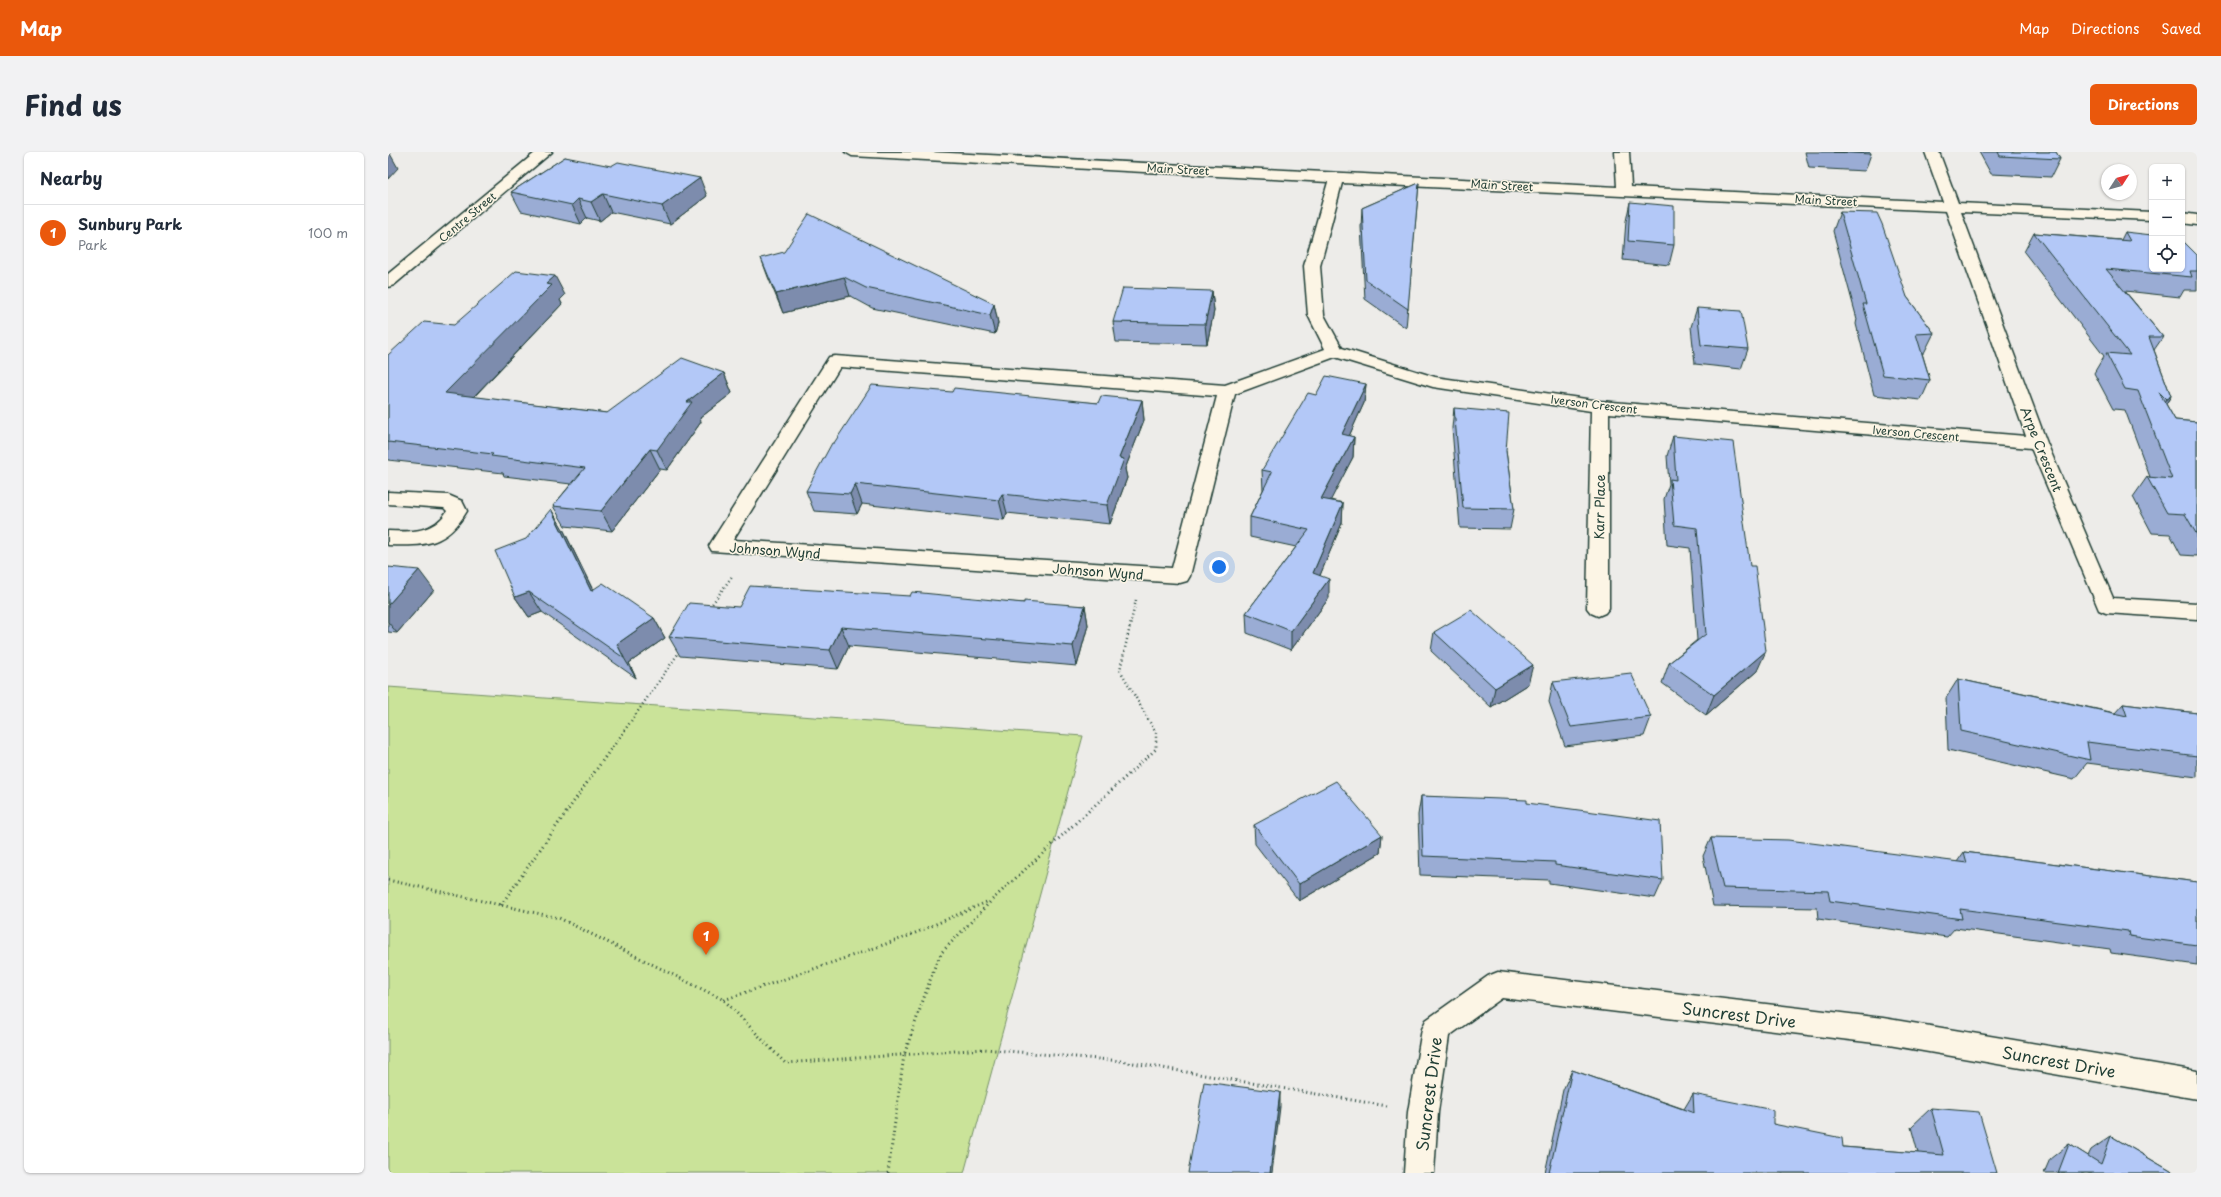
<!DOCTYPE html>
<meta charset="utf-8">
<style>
:root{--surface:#fff;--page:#f2f2f3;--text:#1f2937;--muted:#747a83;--line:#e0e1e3;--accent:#ea580c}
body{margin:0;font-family:"Playpen Sans",sans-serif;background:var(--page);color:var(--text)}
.controls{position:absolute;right:12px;top:12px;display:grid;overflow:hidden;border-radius:6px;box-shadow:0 1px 3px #0004}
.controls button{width:36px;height:36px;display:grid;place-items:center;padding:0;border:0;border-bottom:1px solid var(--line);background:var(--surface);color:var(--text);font:20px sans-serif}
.compass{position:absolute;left:1713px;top:12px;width:36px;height:36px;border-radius:50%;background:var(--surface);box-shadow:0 1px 3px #0004;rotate:54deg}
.you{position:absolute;left:831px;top:415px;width:14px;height:14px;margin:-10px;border:3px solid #fff;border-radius:50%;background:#1a73e8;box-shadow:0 0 0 6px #1a73e833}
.badge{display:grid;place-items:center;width:26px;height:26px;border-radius:50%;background:var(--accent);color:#fff;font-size:13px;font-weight:700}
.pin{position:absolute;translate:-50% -33px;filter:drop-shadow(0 1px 2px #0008)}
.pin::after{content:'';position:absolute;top:21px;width:14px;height:12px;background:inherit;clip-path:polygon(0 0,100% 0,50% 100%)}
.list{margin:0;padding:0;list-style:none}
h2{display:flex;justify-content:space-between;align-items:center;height:52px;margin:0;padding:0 16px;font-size:17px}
h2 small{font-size:13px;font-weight:400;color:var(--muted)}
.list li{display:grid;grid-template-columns:26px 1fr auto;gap:12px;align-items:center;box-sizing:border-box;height:56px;padding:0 16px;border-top:1px solid var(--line)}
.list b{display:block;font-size:15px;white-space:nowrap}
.list p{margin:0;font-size:13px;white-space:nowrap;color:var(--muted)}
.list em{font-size:13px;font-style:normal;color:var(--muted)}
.icon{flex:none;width:22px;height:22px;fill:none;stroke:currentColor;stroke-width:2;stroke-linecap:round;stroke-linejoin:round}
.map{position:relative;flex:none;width:1809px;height:1021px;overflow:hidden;border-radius:6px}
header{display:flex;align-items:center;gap:24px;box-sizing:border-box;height:56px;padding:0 20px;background:var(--accent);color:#fff}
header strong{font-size:19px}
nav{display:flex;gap:22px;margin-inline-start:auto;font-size:14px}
.intro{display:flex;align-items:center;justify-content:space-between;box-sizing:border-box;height:96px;padding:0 24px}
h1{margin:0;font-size:28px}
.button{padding:10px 18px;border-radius:6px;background:var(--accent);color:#fff;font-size:14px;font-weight:700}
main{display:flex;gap:24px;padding:0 24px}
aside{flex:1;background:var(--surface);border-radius:6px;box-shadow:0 1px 3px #0004}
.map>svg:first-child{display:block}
</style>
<header>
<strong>Map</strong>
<nav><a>Map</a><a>Directions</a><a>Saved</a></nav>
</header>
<div class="intro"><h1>Find us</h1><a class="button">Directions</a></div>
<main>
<aside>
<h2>Nearby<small></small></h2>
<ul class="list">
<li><span class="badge">1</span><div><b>Sunbury Park</b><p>Park</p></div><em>100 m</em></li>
</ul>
</aside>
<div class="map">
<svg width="1809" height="1021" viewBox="0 0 1809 1021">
<rect width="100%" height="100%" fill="#edece9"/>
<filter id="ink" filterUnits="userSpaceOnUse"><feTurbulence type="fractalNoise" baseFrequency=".025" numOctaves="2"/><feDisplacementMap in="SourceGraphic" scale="8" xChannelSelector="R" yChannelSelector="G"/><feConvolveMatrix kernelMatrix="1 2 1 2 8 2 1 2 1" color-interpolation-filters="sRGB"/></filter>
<g filter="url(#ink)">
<path fill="#cae399" stroke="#749066" d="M0,535L695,584L576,1021H0Z"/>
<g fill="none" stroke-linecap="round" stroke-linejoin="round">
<g stroke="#1f3d34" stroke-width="3">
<g id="minor">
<path d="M148,0H164L6,133L0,135V122Z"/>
<path d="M457,0H542L1229,35L1227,0H1241L1243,35L1555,50L1537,0H1551L1570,51L1764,60V68L1573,60L1659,291L1725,446L1809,451V467L1718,461L1711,458L1643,296L1221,261V456L1217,461L1210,464L1203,461L1199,456L1203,259L1045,235L947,205L847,242L802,424L799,429L792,431L324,399L321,394L324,389L441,205L447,204L837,233L937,197L920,163L916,114L940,30L464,4ZM954,31L1558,59L1638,284L1212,249L1047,225L954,196L936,163L932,114ZM452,215L829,244L784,416L345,388Z"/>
<path d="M1794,61L1809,63V73L1794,71Z"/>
<path d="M0,340L60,343L74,349L79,359C58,394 38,394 0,393V379C23,380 46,381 59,359L56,356L0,352Z"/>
<path d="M1110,820L1495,866L1809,919V947L1495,892L1114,846L1061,884L1050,960L1046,1021H1016L1020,960L1034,877L1038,868L1100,824Z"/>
</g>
</g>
<g stroke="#1f3d34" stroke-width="2.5" stroke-dasharray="1 3" stroke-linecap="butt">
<path d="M748,448L732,518L768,581V592"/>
<path d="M322,455L345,423"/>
<path d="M227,592L292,499"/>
</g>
<g stroke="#1f3d34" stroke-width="3" stroke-dasharray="1 3.5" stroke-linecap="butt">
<path d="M0,728L171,766L336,848L397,911L596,897L733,909L999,954"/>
<path d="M113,753L227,591"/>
<path d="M336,848L518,785L601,749"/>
<path d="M500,1021L516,903L547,814L554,800L604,748L768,597V591"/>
</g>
<use href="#minor" fill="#fcf5e5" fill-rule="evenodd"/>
</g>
<g fill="#9aacd4" stroke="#1f3d34">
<path d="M1417,0H1482L1483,2L1477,19L1421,16Z"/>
<path d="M1591,0H1668L1672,7L1663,25L1603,22Z"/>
<path d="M177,5L319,44L282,72L223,60L212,69L199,66L193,72L133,59L123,40Z"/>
<path d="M1031,31L1018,176L977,147L973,75L974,56Z"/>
<path d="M1242,50L1286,93L1281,113L1235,108L1238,69Z"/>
<path d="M1452,60L1519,145L1546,181L1536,201H1534L1542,228L1533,248L1486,243L1468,172L1469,167L1445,79Z"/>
<path d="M1737,80L1809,103V138H1796L1792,145L1737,139L1775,185L1766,198L1783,244L1778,252L1787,268L1809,270V404L1793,403L1782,382L1764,381L1745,345L1759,325H1762L1737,258L1725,257L1706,221L1716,204L1636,100L1646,81L1733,88Z"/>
<path d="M373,106L606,152L610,171L607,182L484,156L462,144L395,161L380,125Z"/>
<path d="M824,139L826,159L819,192L728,190L725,170Z"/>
<path d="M177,143L172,148L174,152L86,245L219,261L336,221L344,241L312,266L313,270L279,318L272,317L224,379L177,374L165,354L183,332L116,324L115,321L0,308V203Z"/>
<path d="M1309,156L1360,197L1353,217L1307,212L1303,175Z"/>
<path d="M978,232L976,251L961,284L966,285L965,305L942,348L955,351L954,371L932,423L941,446L903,498L859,481L858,461L908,395L862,385V365L875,338L874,318L928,243Z"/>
<path d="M564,240L710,251L754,248L756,268L737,317L739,326L722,372L619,361L616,368L474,352L469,362L426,359L418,339Z"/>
<path d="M1066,256L1118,299L1126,357L1122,377L1072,376L1064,276Z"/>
<path d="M1285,284L1369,519L1318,563L1274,531L1281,511L1309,488L1302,396L1279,393L1276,347L1281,332L1279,304Z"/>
<path d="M175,377L205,438L266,466L277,486L241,511L248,526L154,460L141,465L127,445Z"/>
<path d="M0,415L46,438L9,481L0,480Z"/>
<path d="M522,444L636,451L697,454L700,473L689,514L461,494L450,517L292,504L281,485Z"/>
<path d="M1046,480L1140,532L1103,555L1043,499Z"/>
<path d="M1570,527L1727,561L1735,552L1809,561V625L1699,611L1686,627L1560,598L1558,546Z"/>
<path d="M1165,530L1263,565L1256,584L1177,594L1161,550Z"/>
<path d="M1033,644L1139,651L1275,728L1267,746L1161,731V728L1032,723L1030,663Z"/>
<path d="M866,673L994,683L992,701L911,749L867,692Z"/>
<path d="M1323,686L1569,710L1576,700L1809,730V813L1723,801L1722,797L1567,776L1559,785L1430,767L1429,756L1325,754L1315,704Z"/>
<path d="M1184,918L1296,957L1305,942L1385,972L1455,995L1530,1001L1523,975L1543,956L1609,1021H1157L1175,938Z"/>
<path d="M1723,984L1786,1021H1656L1662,1007L1681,992L1700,1004L1703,998Z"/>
</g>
<g fill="#7d8cad" stroke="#1f3d34">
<path d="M0,0H1L10,16L0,27Z"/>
<path d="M312,26L319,44L282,72L274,54Z"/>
<path d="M215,42L223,60L212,69L203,50Z"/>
<path d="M190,47L199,66L193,72L184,53Z"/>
<path d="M167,124L177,143L172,148L174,152L70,261L57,241L158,132Z"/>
<path d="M456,125L462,144L395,161L388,142Z"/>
<path d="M824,139L826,159L819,192L817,172Z"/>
<path d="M606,152L610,171L607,182L602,163Z"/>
<path d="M336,221L344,241L312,266L313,270L279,318L269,298L299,250Z"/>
<path d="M978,232L976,251L953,302L954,282Z"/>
<path d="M1783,244L1770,264L1765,267L1778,247Z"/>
<path d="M754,248L756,268L737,317L739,326L722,372L719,353L731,306Z"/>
<path d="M966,285L965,305L933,367V347Z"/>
<path d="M262,297L272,317L224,379L213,359Z"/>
<path d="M467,332L474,352L469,362L462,342Z"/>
<path d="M614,342L619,361L616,368L611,348Z"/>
<path d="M955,351L954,371L925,440V421Z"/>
<path d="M163,357L175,377L215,459L203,439Z"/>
<path d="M31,418L46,438L9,481L0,470V453Z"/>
<path d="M941,427V446L903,498V479Z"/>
<path d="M141,440L154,460L141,465L127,445Z"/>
<path d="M697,454L700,473L689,514L685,494Z"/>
<path d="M266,466L277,486L241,511L248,526L236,506L229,492Z"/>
<path d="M453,475L461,494L450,517L442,498Z"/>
<path d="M1378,499L1369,519L1318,563L1326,543Z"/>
<path d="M1145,513L1140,532L1103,555L1107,536Z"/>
<path d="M994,683L992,701L911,749V732Z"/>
<path d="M892,940V955L884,1021H882Z"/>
</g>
<g fill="#b3c8f7" stroke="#1f3d34">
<path d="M1445,0H1482L1483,2Z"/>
<path d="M1610,0H1668L1672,7L1612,4Z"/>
<path d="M177,5L223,14L230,10L312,26L274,54L215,42L203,50L190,47L184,53L123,40Z"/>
<path d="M1031,31L1020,157L978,128L974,56Z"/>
<path d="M1242,50L1286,54V93L1240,89Z"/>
<path d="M1452,60L1489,61L1494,72L1519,145L1546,181L1528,182L1542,228L1495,223L1475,152H1478Z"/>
<path d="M421,62L606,152L602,163L478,136L456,125L388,142L373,106L396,100Z"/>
<path d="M1737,80L1764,83V117H1794V88L1809,103V119H1802L1804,125L1718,117L1775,185H1761L1783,244L1778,247L1771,240L1787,268L1809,270V383L1797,362L1779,361L1759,325L1784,327L1750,239L1737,237L1718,201L1742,203L1646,81L1742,89Z"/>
<path d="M128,119L167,124L158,132L164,133L57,241L219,261L294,206L336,221L299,250H304L269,298L262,297L213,359L165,354L197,316L103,304L105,302L0,290V203L36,170L66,173Z"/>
<path d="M735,136L824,139L817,172L725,170Z"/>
<path d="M1309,156L1353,159L1360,197L1313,193Z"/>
<path d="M938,224L978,232L954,282L966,285L933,347L955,351L925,421L941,427L903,479L858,461L921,378L862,365L884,320L874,318L920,241L928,243Z"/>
<path d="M484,233L564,240L566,236L710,251L713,244L754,248L731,306L736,307L719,353L614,342L611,348L467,332L462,342L418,339L444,291H446Z"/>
<path d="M1066,256L1121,261L1118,299L1126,357L1075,356Z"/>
<path d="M1285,284L1345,290L1362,414H1367L1378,499L1326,543L1281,511L1318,482L1309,376L1286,373L1282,327L1288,328Z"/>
<path d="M163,357L203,439L215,431L266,466L229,492L236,506L141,440L127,445L107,399L138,387Z"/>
<path d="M0,415L31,418L0,453Z"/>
<path d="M362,434L522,444L524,440L636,451V449L697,454L685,494L453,475L442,498L281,485L301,451L351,455Z"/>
<path d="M1083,458L1145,513L1107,536L1046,480Z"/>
<path d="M1243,521L1263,565L1183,575L1165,530Z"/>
<path d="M1570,527L1739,564L1735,552L1809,561V604L1699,590L1702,608L1573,579Z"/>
<path d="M948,629L994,683L911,732L866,673Z"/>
<path d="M1033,644L1139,648V651L1272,669L1275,728L1167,713V710L1035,704Z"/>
<path d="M1323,686L1400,688L1579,711L1576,700L1809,730V793L1741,784L1740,779L1572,757L1574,767L1442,749L1440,739L1335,736Z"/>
<path d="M1184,918L1306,961L1305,942L1385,958V972L1454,986L1455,995L1556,1003L1543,956L1591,960L1609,1021H1161Z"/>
<path d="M816,930L892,940L882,1021H800Z"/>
<path d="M1723,984L1786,1021H1670L1681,992L1713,1012Z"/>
</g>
</g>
<g text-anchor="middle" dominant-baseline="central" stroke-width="3" stroke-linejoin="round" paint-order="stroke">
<g font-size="11" fill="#1f3d34" stroke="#fcf5e5">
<text transform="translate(790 17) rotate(3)">Main Street</text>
<text transform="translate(1114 33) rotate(3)">Main Street</text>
<text transform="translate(1438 48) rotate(3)">Main Street</text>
<text transform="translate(79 65) rotate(-40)">Centre Street</text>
<text transform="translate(1206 252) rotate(7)">Iverson Crescent</text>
<text transform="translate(1528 281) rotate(5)">Iverson Crescent</text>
</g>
<g font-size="13" fill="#1f3d34" stroke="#fcf5e5">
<text transform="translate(1654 297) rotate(68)">Arpe Crescent</text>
<text transform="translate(1211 355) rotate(-89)">Karr Place</text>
<text transform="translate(387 398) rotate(4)">Johnson Wynd</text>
<text transform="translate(710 419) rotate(4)">Johnson Wynd</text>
</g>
<g font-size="16" fill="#1f3d34" stroke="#fcf5e5">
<text transform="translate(1351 862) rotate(7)">Suncrest Drive</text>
<text transform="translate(1671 909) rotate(10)">Suncrest Drive</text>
<text transform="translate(1040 942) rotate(-83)">Suncrest Drive</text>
</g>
</g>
</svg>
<div class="controls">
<button>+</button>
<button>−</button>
<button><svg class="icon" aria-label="locate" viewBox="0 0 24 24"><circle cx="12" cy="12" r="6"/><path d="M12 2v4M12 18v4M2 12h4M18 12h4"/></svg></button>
</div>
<svg class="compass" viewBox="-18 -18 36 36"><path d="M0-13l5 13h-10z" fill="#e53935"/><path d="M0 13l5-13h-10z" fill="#747a83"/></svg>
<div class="you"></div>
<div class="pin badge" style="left:318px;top:803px">1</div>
</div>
</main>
